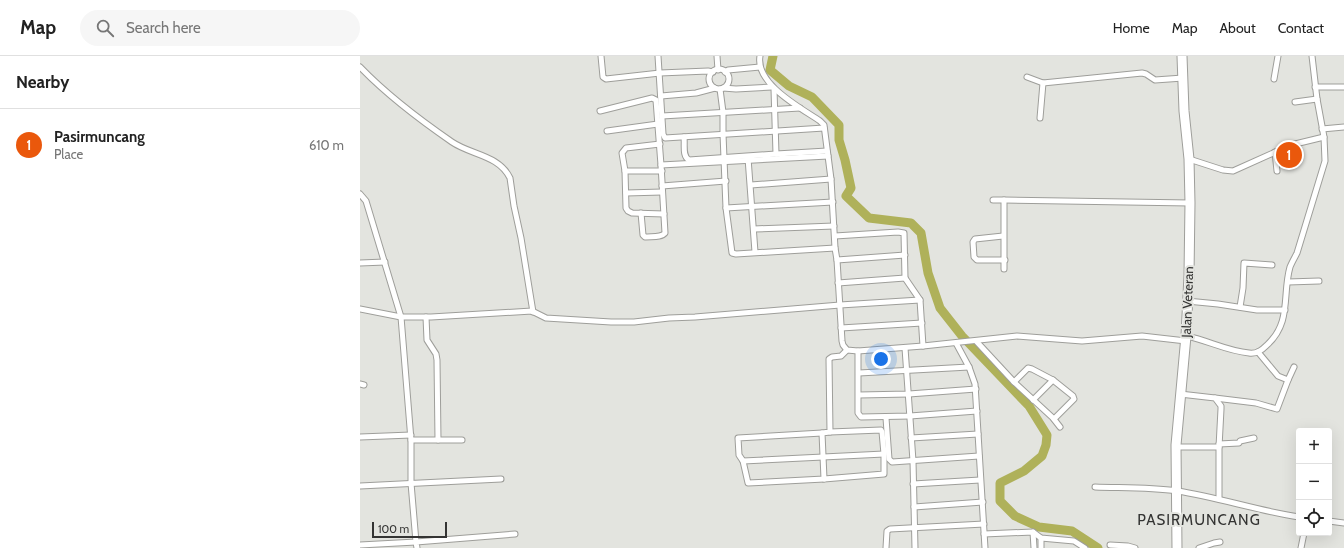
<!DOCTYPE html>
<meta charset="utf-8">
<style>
:root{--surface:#fff;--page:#f6f6f6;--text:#222;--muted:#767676;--line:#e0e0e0;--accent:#ea580c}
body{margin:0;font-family:Cabin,sans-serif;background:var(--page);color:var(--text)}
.controls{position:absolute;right:12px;bottom:12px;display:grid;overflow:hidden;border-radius:4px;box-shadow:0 4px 16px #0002}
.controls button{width:36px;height:36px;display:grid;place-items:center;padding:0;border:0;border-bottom:1px solid var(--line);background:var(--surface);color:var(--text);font:20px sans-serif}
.scale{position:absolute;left:12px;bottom:10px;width:75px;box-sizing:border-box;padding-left:4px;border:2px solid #343433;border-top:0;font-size:11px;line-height:14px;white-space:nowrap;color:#343433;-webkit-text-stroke:3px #e3e4df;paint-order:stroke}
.you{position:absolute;left:521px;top:303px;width:14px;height:14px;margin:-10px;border:3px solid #fff;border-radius:50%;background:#1a73e8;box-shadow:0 0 0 6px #1a73e833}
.badge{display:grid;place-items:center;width:26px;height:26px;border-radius:50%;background:var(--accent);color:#fff;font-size:13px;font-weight:700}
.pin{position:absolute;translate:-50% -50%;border:2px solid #fff;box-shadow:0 1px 4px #0006}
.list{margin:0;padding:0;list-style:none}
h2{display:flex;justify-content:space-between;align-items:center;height:52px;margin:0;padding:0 16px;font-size:17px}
h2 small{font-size:13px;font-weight:400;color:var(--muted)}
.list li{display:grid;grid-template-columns:26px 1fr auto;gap:12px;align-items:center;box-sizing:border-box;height:72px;padding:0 16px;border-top:1px solid var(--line)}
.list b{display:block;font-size:15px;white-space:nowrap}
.list p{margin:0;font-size:13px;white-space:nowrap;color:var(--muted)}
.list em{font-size:13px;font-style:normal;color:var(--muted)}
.icon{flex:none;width:22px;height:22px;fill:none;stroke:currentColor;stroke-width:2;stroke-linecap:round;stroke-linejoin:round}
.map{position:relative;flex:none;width:984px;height:492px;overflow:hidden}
header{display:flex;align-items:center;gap:24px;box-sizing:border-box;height:56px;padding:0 20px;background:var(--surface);border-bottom:1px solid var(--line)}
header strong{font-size:19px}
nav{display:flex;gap:22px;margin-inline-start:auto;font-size:14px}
.search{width:280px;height:36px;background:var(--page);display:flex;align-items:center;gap:10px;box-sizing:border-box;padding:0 14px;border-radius:22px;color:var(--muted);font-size:15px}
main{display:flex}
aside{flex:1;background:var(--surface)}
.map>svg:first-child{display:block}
</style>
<header>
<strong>Map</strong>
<div class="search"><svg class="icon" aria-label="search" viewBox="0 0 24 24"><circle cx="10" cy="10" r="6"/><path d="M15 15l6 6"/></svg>Search here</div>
<nav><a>Home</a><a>Map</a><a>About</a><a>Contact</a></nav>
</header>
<main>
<aside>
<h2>Nearby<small></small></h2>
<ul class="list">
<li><span class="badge">1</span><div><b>Pasirmuncang</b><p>Place</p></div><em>610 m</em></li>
</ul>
</aside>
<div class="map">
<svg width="984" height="492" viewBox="0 0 984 492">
<rect width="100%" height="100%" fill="#e3e4df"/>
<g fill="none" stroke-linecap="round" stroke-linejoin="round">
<path stroke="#afb15a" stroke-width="9" d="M413,0L410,14L429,30L452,41L479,69V84L485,104L491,132L486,140L509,162L551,167L561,177L568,217L580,252L602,280L669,350L687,379L686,389L682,400L664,415L640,427V445L655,460L679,471L712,475L738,492"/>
<g stroke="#9e9e9a" stroke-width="7">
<g id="street">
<path d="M241,0L243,21L246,23L300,17L348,15L353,16"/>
<path d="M298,0L303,78L305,82L464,72"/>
<path d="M357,0L358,14"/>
<path d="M400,0C395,28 441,52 460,65L464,69L471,123L475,192L477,204L482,285L483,289L487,294L498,295L563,290L657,280L722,285L782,280L826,285"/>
<path d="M0,11C27,39 60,64 92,86C111,99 139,99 150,122L154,150L161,182L173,256"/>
<circle cx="359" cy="23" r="10"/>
<path d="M365,16L368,14L400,11"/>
<path d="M667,21L683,27L782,17L786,18L795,24L823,22"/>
<path d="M914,23L918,0"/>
<path d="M955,31H984"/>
<path d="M363,32L376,33L412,31"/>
<path d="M360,33L363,56V78L366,152L372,197L376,198L475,192"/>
<path d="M414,33L416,98"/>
<path d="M301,40L336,37L355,32"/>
<path d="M935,46L957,43"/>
<path d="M240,55L292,42L296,44L301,109L305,177C301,182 291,180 285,181L283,179L281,157"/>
<path d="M302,60L440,52"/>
<path d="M680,62L683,27"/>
<path d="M962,73L984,71"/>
<path d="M247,75L298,68"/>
<path d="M324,81C325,89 322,100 329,104L416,98L467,95"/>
<path d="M300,88L266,92L262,97L265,115L266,152L268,155L272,157L304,158"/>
<path d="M915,96L917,115"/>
<path d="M388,102L395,196"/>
<path d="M829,103L863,114L873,115L931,89L964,81"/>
<path d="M301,109L468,100"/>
<path d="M265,115H302"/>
<path d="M391,129L471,123"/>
<path d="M302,130L366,125"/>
<path d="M266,137L302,136"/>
<path d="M0,138L6,145L41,261L51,384V427L56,486L0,489"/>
<path d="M633,144H644V213"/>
<path d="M644,144L830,147"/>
<path d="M366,152L473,146"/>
<path d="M394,173L474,170"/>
<path d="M475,180L538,176L544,177L545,222L560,244L563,290"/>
<path d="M643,180L615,183L613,186L614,201L617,204H645"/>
<path d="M477,204L545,199"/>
<path d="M0,207L25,206"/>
<path d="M928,226L959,225"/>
<path d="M478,227L545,222"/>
<path d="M827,245L858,248L897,254H925"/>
<path d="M880,251L883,232L884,207L912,209"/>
<path d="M0,253L41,261H71L172,255L186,262L251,266H274L309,262L335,261L480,249L560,244"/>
<path d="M66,261L67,284L76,298L77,304L78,384"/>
<path d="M481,272L562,267"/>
<path d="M826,280C847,284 867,295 889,297C897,298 902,294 907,289C932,266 922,239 930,211C932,206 935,201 937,197L965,105L964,81L957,43L952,0"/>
<path d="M616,285L654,326L693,362L700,371"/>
<path d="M596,287L609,311L615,328L625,492"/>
<path d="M545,292L553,405L555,492"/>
<path d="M498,295V357L501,361L550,360L617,355"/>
<path d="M898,296L918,320L928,324"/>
<path d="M499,317L609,311"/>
<path d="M654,326L668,312L672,313L693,324L713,340L714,343L694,363"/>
<path d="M0,328L4,329"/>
<path d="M820,338L855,342L861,350V353L859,391V443"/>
<path d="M499,339L549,338L616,333"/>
<path d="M855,342L896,347L917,353L928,324L934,311"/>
<path d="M673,344L693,324"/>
<path d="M526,362L529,403L532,406L619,400"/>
<path d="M462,377L378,382L379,399L383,405L388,427L464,423L524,418V398L522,376L521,374L470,376"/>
<path d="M0,381L51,379"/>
<path d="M551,382L618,378"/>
<path d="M51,384H102"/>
<path d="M859,388L879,387L880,385L894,382"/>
<path d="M816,391H859"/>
<path d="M383,405L524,398"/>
<path d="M464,423L462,377L470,376L469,303L472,301L481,300L487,294"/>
<path d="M553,428L620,424"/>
<path d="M0,430L141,423"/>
<path d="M735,431C762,432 790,431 817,435C858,441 898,455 939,461"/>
<path d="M554,451L623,446"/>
<path d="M969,465L984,467"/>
<path d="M673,476L674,492"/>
<path d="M624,478L673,476L681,482L714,485L725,492"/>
<path d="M750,489L768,490L775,492"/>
<path d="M57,492L56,486L155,478"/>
<path d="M526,492L527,475L530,473L624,468"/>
<path d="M681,492V482"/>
<path d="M839,492L854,487L860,486"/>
<path d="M941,492L944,477"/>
</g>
</g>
<g stroke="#9e9e9a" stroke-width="11">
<path id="highway" d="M817,492L816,389L826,280L829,219L830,147L829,103L824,55L822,0"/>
</g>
<use href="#street" stroke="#fff" stroke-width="5"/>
<use href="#highway" stroke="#fff" stroke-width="9"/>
</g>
<g text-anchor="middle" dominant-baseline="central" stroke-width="4" stroke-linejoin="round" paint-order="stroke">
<g font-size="13" fill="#343433" stroke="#e3e4df">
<text transform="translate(827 246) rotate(-88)">Jalan Veteran</text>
</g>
<g font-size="15" letter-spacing="1" fill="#343433" stroke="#e3e4df">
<text x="839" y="464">PASIRMUNCANG</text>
</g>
</g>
</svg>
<div class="controls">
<button>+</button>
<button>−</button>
<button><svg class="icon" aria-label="locate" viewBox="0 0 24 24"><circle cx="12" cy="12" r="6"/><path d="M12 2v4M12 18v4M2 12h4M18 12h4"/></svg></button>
</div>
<div class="scale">100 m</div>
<div class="you"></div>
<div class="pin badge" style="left:929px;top:99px">1</div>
</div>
</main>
